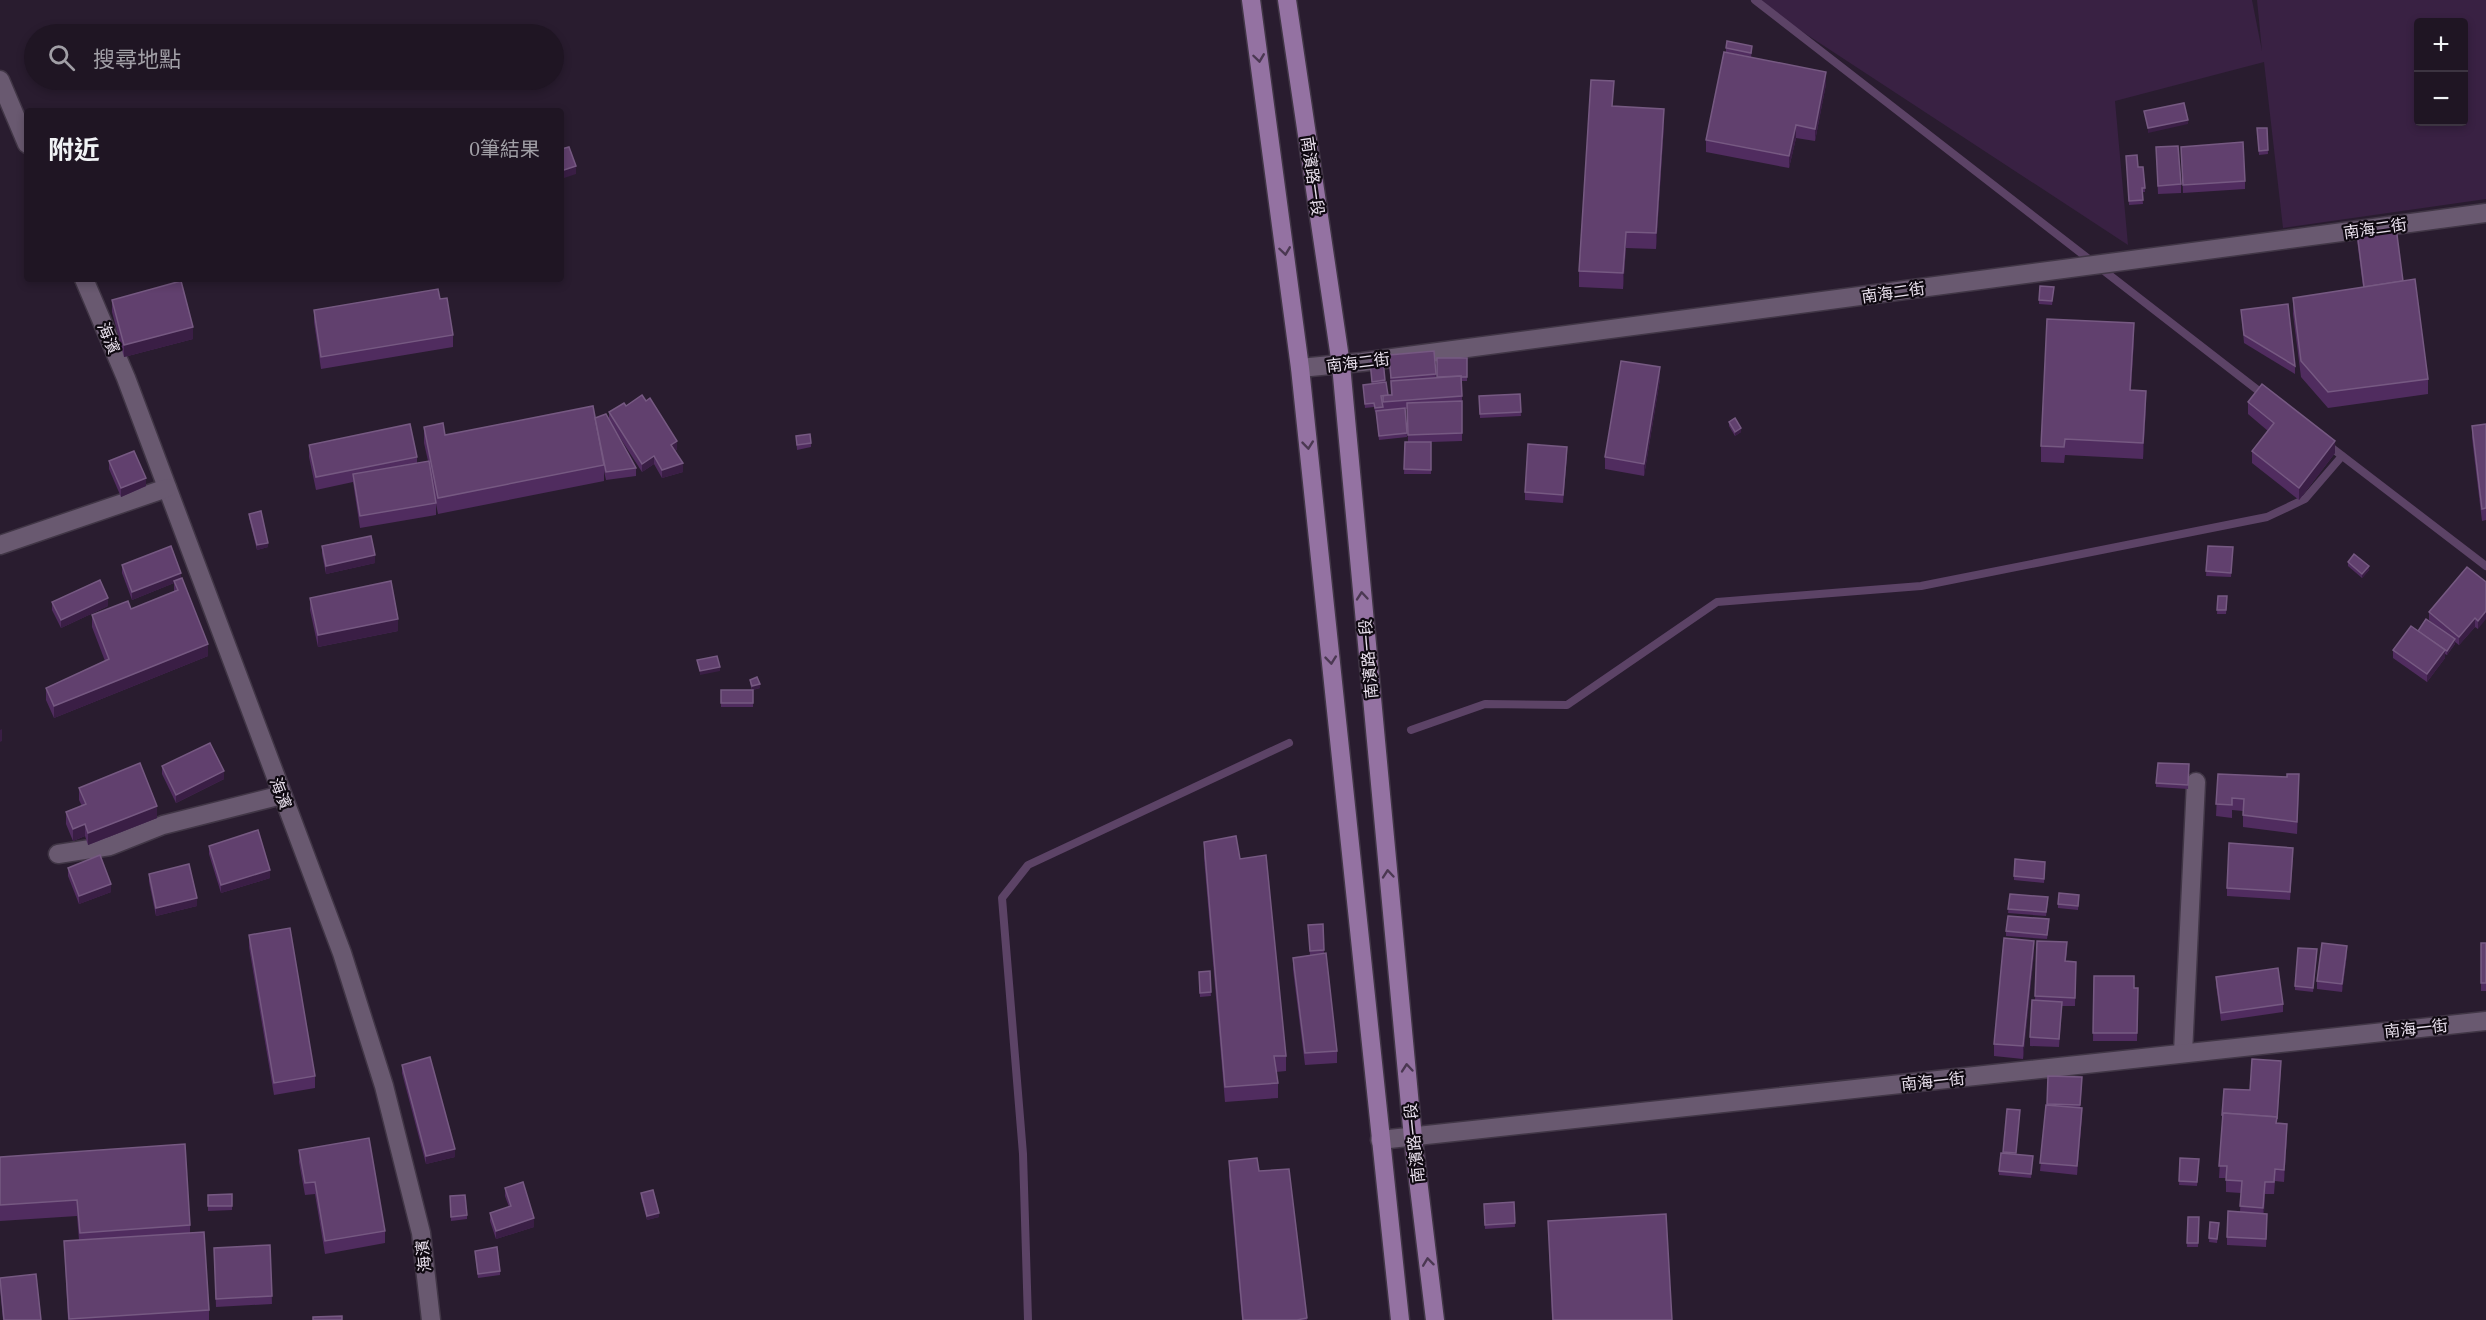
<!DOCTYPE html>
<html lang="zh-TW">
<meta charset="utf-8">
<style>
:root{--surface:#1f1523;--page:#271e2b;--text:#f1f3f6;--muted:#a19fa6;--line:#3c3441}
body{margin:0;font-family:"PT Serif","Noto Sans TC",serif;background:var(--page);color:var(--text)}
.controls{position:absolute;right:18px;top:18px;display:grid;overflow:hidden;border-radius:6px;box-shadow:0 3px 9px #0003}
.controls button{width:54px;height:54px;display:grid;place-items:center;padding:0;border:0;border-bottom:2px solid var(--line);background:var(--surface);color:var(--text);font:30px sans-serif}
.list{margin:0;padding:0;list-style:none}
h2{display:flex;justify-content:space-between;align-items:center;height:78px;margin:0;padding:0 24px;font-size:26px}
h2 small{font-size:20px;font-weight:400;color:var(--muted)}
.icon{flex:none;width:33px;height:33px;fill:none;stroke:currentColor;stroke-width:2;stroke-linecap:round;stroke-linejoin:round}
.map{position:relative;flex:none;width:2486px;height:1320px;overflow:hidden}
.search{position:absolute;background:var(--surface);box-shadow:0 3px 9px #0003;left:24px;top:24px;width:540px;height:66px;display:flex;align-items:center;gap:15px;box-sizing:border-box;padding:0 21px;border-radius:33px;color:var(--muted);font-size:22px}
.panel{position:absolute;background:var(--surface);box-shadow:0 3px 9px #0003;left:24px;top:108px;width:540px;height:174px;border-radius:6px}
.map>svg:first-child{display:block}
</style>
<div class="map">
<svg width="2486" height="1320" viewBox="0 0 2486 1320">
<rect width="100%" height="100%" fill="#291c2f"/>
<path fill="#392143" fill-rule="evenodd" d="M1754,0H2252L2262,51L2257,0H2486V199L2283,228L2264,62L2115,101L2128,245ZM2418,22H2464V122H2418Z"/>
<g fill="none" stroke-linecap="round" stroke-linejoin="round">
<g stroke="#5c4366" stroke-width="8">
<path d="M1755,0L2264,395"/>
<path d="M2328,445L2486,566"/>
<path d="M1411,730L1485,704L1567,705L1717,602L1921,586L2267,517L2305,499L2342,456"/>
<path d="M1028,1320L1023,1154L1002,898L1028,865L1289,743"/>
</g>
<g stroke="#413646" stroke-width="21">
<g id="minor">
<path d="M0,80L27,144"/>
<path d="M84,279L126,378L342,953L384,1086L421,1233L431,1320"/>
<path d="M1300,368L1362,362L2486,213"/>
<path d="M0,545L167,488"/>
<path d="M58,854L110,846L163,825L282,795"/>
<path d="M2183,1053L2196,782"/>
<path d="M1380,1140L2486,1021"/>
</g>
</g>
<g stroke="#413646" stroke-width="21">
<g id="major">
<path d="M1251,0L1300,368L1400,1320"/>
<path d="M1287,0L1341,365L1413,1138L1435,1320"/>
</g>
</g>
<use href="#minor" stroke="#695970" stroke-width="18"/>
<use href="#major" stroke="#9472a2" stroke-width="18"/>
</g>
<g fill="#502c5f">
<path d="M1726,48L1752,50L1751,57L1726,52Z"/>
<path d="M1826,84L1815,141L1796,138L1789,168L1706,152V140Z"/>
<path d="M1613,106L1664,125L1656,249L1626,248L1623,289L1579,287V271Z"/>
<path d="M2257,128H2267L2268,154L2259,155Z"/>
<path d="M2156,147L2181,184V193L2158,194Z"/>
<path d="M2181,147L2245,181V189L2183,193Z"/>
<path d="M2126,156L2138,167H2143L2145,192H2142L2143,204L2129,205Z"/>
<path d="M2357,232L2403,281L2428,379V394L2328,408L2301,377L2293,314V298L2363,287L2357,240Z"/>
<path d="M2054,287L2052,305L2039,304V300Z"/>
<path d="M440,299L453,335V347L321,369L314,322V310Z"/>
<path d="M112,300L193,339L124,357L112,312Z"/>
<path d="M2241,310L2295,366V374L2244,343Z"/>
<path d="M2134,339L2131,390L2146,406L2143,459L2065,455L2064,463L2041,462V446Z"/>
<path d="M1434,351L1436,378L1467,358V381H1461L1462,396V441L1431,442V474H1404L1405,442H1408L1407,409H1405L1407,437L1379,440L1376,412H1375L1374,407L1365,408L1363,385L1372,384L1370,361L1383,360L1385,382L1388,395H1391L1389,355Z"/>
<path d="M1660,379L1644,476L1605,469V457Z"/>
<path d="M1520,394L1521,416L1480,418L1479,396Z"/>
<path d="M2248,402L2335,453L2299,500L2252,463V451L2268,431L2248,414Z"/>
<path d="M626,406L677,449L675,451L683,472L662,478L654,464L642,472L613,427L636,468V476L606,480L604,471V481L438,514L436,504V515L360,528L353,482L316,490L309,457V445L417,457V463L428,461L424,443V427L445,435L609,419V412Z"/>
<path d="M1729,422L1741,432L1735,436L1729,426Z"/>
<path d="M2486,424V520L2482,521L2472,438V426Z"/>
<path d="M796,436L811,443V447L797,450Z"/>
<path d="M1567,455L1563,503L1525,500V492Z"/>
<path d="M109,461L146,486L121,497L109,469Z"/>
<path d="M249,514L268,547L257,550L249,518Z"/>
<path d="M322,546L375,563L326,574L322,554Z"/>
<path d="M2208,546L2233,547L2231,577L2206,576Z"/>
<path d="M2348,562L2369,570L2362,578L2348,566Z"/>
<path d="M122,565L181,578L208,656L54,718L46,700V688L105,661L92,627V615L131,609L174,592V583L132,600L122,573Z"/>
<path d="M2486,582L2478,629L2475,627L2459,645L2455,642V644L2447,655L2445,654V658L2427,682L2393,658V650L2418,631L2436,626L2429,620V612Z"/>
<path d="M2218,596H2227L2226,614H2217Z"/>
<path d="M310,598L398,631L318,647L310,610Z"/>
<path d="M52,602L108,606L61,628L52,610Z"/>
<path d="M750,680L760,688L753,690V707H721V690H752L750,684Z"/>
<path d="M2189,764L2188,789L2156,787V783Z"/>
<path d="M162,766L224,779L176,803L162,774Z"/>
<path d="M2218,774L2299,787L2297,834L2243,827V811L2232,810V818L2216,816Z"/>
<path d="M79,788L157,818L88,845L85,836L73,841L66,824V812L82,806L79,800Z"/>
<path d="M1204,842L1240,859L1286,1056V1071L1276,1072L1278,1083V1098L1225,1102L1204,858Z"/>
<path d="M209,846L270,878L221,893L209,854Z"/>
<path d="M2293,856L2290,900L2227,896V888Z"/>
<path d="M2045,862L2044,883L2014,880V876Z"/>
<path d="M68,868L111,892L79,904L68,876Z"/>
<path d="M149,874L197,906L156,916L149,882Z"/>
<path d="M2010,894L2048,901L2046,916L2008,913Z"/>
<path d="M2079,899L2078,910L2058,908V904Z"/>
<path d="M2049,923L2047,939L2006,936V931Z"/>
<path d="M1323,924L1324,953L1337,1051V1063L1305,1065L1293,970V958L1316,955H1310L1308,925Z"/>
<path d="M249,935L315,1076V1088L274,1095L249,947Z"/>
<path d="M2037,941L2067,950L2066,961L2076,962L2075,1006H2062L2059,1047L2030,1046V1037L2035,1000Z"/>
<rect x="2481" y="943" width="5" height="48"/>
<path d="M2034,953L2023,1059L1994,1056V1044Z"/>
<path d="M2317,953L2313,992L2295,990V986Z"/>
<path d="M2347,954L2342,992L2317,989V981Z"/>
<path d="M1210,971L1211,996L1200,997L1199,972Z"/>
<path d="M2094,976L2134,988H2138L2137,1041H2093Z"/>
<path d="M2216,977L2283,1004V1012L2221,1021L2216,985Z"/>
<path d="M402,1065L455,1157L426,1164L402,1073Z"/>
<path d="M2281,1069L2277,1123L2287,1136L2284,1182L2275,1181L2274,1194H2265L2264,1213L2267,1222L2266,1247L2227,1245V1237L2240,1212L2241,1193L2226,1192V1178H2219L2222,1124V1115L2250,1090Z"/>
<path d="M2082,1085L2080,1108L2082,1116L2077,1175L2040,1171L2047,1104Z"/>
<path d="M2007,1109L2020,1110L2016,1155L2033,1156L2031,1178L1999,1175V1171L2003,1153Z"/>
<path d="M299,1150L385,1231V1243L325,1254L315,1194L305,1195L299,1162Z"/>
<path d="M0,1157L190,1225V1233L209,1310V1320H68L64,1241L79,1240L77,1216L0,1221Z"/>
<path d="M2180,1158L2199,1159L2197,1186L2179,1185Z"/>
<path d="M1229,1161L1259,1171L1289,1169L1307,1320H1242L1229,1177Z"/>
<path d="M505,1188L534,1227L496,1239L490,1221V1213L509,1207L505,1196Z"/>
<path d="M641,1193L659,1217L647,1220L641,1198Z"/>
<path d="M232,1194V1210L208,1211V1195Z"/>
<path d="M450,1196L467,1215V1219L451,1221Z"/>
<path d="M1514,1202L1515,1227L1485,1229L1484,1204Z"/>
<path d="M2188,1217H2199L2198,1247H2187Z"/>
<path d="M1548,1221L1672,1320H1552Z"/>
<path d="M2210,1222L2219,1223L2217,1243L2209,1242Z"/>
<path d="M270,1245L272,1304L216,1307L214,1248Z"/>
<path d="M475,1251L500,1271V1275L478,1278Z"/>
<path d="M0,1278L41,1320H3L0,1289Z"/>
</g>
<g fill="#3a1e45">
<path d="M1826,72V84L1815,141V129Z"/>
<path d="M1664,109V125L1656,249V233Z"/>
<path d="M2188,120V124L2148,133V128Z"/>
<path d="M1796,125V138L1789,168V156Z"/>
<path d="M576,166V174L561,179V171Z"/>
<path d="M1626,232V248L1623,289V273Z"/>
<path d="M2134,323V339L2130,406V390Z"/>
<path d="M193,327V339L124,357V345Z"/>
<path d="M1660,367V379L1644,476V464Z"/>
<path d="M2146,391V406L2143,459V443Z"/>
<path d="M1741,428V432L1735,436V432Z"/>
<path d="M677,441V449L671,453V445Z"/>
<path d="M2335,441V453L2299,500V488Z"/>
<path d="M654,456V464L642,472V464Z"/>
<path d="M683,463V472L662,478V470Z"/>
<path d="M146,478V486L121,497V488Z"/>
<path d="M268,543V547L257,550V545Z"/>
<path d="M375,555V563L326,574V566Z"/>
<path d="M2369,566V570L2362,578V574Z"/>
<path d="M181,573V581H174V583L132,600V592Z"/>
<path d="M108,598V606L61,628V620Z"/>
<path d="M2486,611V619L2478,629V621Z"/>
<path d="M2475,618V627L2459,645V637Z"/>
<path d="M398,619V631L318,647V635Z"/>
<path d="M2455,639V644L2447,655V651Z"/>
<path d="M208,644V656L54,718V706Z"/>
<path d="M2445,650V658L2427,682V674Z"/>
<path d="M720,667V671L700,675V671Z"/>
<path d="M760,684V688L752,690V686Z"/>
<path d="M2,729V741L0,742V730Z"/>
<path d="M224,771V779L176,803V795Z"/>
<path d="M2299,774V787L2297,834V822Z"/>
<path d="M157,806V818L88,845V833Z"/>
<path d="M85,824V836L73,841V829Z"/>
<path d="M270,870V878L221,893V885Z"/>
<path d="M111,884V892L79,904V896Z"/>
<path d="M197,898V906L156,916V908Z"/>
<path d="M2034,941V953L2023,1059V1046Z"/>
<path d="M2347,946V954L2342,992V984Z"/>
<path d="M2082,1108V1116L2077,1175V1166Z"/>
<path d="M2287,1124V1136L2284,1182V1170Z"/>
<path d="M455,1149V1157L426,1164V1156Z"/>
<path d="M2265,1182V1194L2263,1220V1208Z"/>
<path d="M659,1213V1217L647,1220V1216Z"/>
<path d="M534,1218V1227L496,1239V1231Z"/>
</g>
<g fill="#61406e" stroke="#765982" stroke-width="1.5">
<path d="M1727,41L1752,46L1751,53L1726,48Z"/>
<path d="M1724,52L1826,72L1815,129L1796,125L1789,156L1706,140Z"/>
<path d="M1591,80L1614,81L1612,106L1664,109L1656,233L1626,232L1623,273L1579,271Z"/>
<path d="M2184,103L2188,120L2148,128L2144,111Z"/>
<path d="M2257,128H2267L2268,150L2259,151Z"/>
<path d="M2243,142L2245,181L2183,185L2181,147Z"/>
<path d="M2178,146L2181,184L2158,186L2156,147Z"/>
<path d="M569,147L576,166L561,171V149Z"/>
<path d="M2137,155L2138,167H2143L2145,188H2142L2143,200L2129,201L2126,156Z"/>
<path d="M2396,227L2403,281L2364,287L2357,232Z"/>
<path d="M2415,279L2428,379L2328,392L2301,361L2293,298Z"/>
<path d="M181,281L193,327L124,345L112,300Z"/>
<path d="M2040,286L2054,287L2052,301L2039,300Z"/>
<path d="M438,289L440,299L447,298L453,335L321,357L314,310Z"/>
<path d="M2288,304L2295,366L2244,335L2241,310Z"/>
<path d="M2047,319L2134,323L2130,390L2146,391L2143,443L2065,439L2064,447L2041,446Z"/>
<path d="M1434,351L1436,374L1391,378L1389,355Z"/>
<path d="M1437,358H1467V377H1461V376L1437,377Z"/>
<path d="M1383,360L1385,380L1372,382L1370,361Z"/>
<path d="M1621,361L1660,367L1644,464L1605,457Z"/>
<path d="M1461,376L1462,396L1383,402V395H1392L1391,381Z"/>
<path d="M1386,382L1388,395L1381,396L1383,407L1375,408L1374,403L1365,404L1363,385Z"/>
<path d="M2262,384L2335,441L2299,488L2252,451L2274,423L2248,402Z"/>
<path d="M1520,394L1521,412L1480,414L1479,396Z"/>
<path d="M642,395L646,401L650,398L677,441L671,445L683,463L662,470L654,456L642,464L609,412L624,403L626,406Z"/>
<path d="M1462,401V433L1408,435L1407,403Z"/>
<path d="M593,406L604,465L438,498L424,427L443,423L445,435Z"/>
<path d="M1405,408L1407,433L1379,436L1376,411Z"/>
<path d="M606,414L636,468L606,472L595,418Z"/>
<path d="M1735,418L1741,428L1735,432L1729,422Z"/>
<path d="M410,424L417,457L316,477L309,445Z"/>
<path d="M2486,424V508L2482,509L2472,426Z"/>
<path d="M810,434L811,443L797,445L796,436Z"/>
<path d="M1405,442H1431V470L1404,469Z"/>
<path d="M1528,444L1567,447L1563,495L1525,492Z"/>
<path d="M134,451L146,478L121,488L109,461Z"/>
<path d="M429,461L436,503L360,516L353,474Z"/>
<path d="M261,511L268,543L257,545L249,514Z"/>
<path d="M371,536L375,555L326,566L322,546Z"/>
<path d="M171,546L181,573L132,592L122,565Z"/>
<path d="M2208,546L2233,547L2231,573L2206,571Z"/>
<path d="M2354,554L2369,566L2362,574L2348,562Z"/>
<path d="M2467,567L2486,582V611L2478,621L2475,618L2459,637L2429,612Z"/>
<path d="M182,578L208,644L54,706L46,688L109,659L92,615L128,601L131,609L178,590L174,581Z"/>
<path d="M100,580L108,598L61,620L52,602Z"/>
<path d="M391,581L398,619L318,635L310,598Z"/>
<path d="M2218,596H2227L2226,610H2217Z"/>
<path d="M2426,619L2455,639L2447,651L2418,631Z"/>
<path d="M2411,626L2445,650L2427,674L2393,650Z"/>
<path d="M717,656L720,667L700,671L697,660Z"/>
<path d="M757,677L760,684L752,686L750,680Z"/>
<rect x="721" y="690" width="32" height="13"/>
<path d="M210,743L224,771L176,795L162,766Z"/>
<path d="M140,763L157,806L88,833L85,824L73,829L66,812L86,804L79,788Z"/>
<path d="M2158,763L2189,764L2188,785L2156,783Z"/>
<path d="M2218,774L2287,777V774H2299L2297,822L2243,815L2244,799L2232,798V805L2216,804Z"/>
<path d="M258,830L270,870L221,885L209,846Z"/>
<path d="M1236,836L1240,859L1266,855L1286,1056H1274L1278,1083L1225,1087L1204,842Z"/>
<path d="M2229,843L2293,848L2290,892L2227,888Z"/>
<path d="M100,855L111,884L79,896L68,868Z"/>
<path d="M2015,859L2045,862L2044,879L2014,876Z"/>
<path d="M189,864L197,898L156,908L149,874Z"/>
<path d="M2059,893L2079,895L2078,906L2058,904Z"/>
<path d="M2010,894L2048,897L2046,912L2008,909Z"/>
<path d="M2008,916L2049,919L2047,935L2006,931Z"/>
<path d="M1323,924L1324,950L1310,951L1308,925Z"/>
<path d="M290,928L315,1076L274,1083L249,935Z"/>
<path d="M2004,938L2034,941L2023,1046L1994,1044Z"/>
<path d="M2037,941L2067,942L2065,961L2076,962L2075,998L2035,996Z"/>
<path d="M2322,943L2347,946L2342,984L2317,981Z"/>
<rect x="2481" y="943" width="5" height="40"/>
<path d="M2298,948L2317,949L2313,988L2295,986Z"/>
<path d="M1326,953L1337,1051L1305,1053L1293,958Z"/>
<path d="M2278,968L2283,1004L2221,1013L2216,977Z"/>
<path d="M1210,971L1211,992L1200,993L1199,972Z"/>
<path d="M2094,976H2134V988H2138L2137,1033H2093Z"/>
<path d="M2032,1000L2062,1002L2059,1039L2030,1037Z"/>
<path d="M430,1057L455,1149L426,1156L402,1065Z"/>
<path d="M2252,1059L2281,1061L2277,1119V1117L2223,1113V1115H2222L2224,1089L2250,1090Z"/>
<path d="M2048,1076L2082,1077L2080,1105L2047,1104Z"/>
<path d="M2046,1105L2082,1108L2077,1166L2040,1163Z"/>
<path d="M2007,1109L2020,1110L2016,1153L2003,1152Z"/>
<path d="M2223,1113L2277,1117L2276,1123L2287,1124L2284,1170L2275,1169L2274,1182H2265L2263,1208L2240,1206L2242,1181L2226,1180L2227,1166H2219Z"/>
<path d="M369,1138L385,1231L325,1241L315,1182L305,1183L299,1150Z"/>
<path d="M185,1144L190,1225L80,1233L77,1200L0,1205V1157Z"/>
<path d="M2001,1153L2033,1156L2031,1174L1999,1171Z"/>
<path d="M1257,1158L1259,1171L1289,1169L1307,1318L1297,1320H1243L1229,1161Z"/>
<path d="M2180,1158L2199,1159L2197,1182L2179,1181Z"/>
<path d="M523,1182L534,1218L496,1231L490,1213L511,1206L505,1188Z"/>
<path d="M653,1190L659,1213L647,1216L641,1193Z"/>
<path d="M232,1194V1206H208V1195Z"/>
<path d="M465,1195L467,1215L451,1217L450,1196Z"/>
<path d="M1514,1202L1515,1223L1485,1225L1484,1204Z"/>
<path d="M2228,1211L2267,1214L2266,1239L2227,1237Z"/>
<path d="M1666,1214L1672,1320H1553L1548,1221Z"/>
<path d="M2188,1217H2199L2198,1243H2187Z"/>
<path d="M2210,1222L2219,1223L2217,1239L2209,1238Z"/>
<path d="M204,1232L209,1310L69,1319L64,1241Z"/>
<path d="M270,1245L272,1296L216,1299L214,1248Z"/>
<path d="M497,1247L500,1271L478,1274L475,1251Z"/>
<path d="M36,1274L41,1320H4L0,1278Z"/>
<path d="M342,1316V1320H313V1317Z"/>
</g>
<defs><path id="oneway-chevron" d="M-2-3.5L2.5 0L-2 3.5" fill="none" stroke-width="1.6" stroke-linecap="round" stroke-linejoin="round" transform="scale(1.5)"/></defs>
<g stroke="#4b3852">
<use href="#oneway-chevron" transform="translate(1259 58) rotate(82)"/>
<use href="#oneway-chevron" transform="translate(1285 251) rotate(82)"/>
<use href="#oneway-chevron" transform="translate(1308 445) rotate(84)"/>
<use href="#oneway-chevron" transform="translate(1362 596) rotate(-95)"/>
<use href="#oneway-chevron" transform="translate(1331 660) rotate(84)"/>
<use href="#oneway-chevron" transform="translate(1388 874) rotate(-95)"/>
<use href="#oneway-chevron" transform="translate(1407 1068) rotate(-95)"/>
<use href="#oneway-chevron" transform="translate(1428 1262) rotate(-97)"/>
</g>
<g text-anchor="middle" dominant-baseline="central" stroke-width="4.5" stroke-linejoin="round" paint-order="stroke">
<g font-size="16" fill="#e8dfec" stroke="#0f0911">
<text transform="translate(1313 176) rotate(82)">南濱路一段</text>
<text transform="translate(2375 228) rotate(-8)">南海二街</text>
<text transform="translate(1893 292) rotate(-8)">南海二街</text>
<text transform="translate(109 338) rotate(67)">海濱</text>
<text transform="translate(1358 362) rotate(-7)">南海二街</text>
<text transform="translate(1368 659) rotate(-95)">南濱路一段</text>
<text transform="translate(281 793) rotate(69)">海濱</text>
<text transform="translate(2416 1028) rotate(-6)">南海一街</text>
<text transform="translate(1933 1081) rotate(-6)">南海一街</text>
<text transform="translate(1414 1143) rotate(-96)">南濱路一段</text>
<text transform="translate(423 1256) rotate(-96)">海濱</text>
</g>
</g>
</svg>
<div class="controls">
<button>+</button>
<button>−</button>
</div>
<div class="search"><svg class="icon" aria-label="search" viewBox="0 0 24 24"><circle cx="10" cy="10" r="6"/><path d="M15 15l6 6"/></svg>搜尋地點</div>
<section class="panel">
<h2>附近<small>0筆結果</small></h2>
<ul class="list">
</ul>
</section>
</div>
